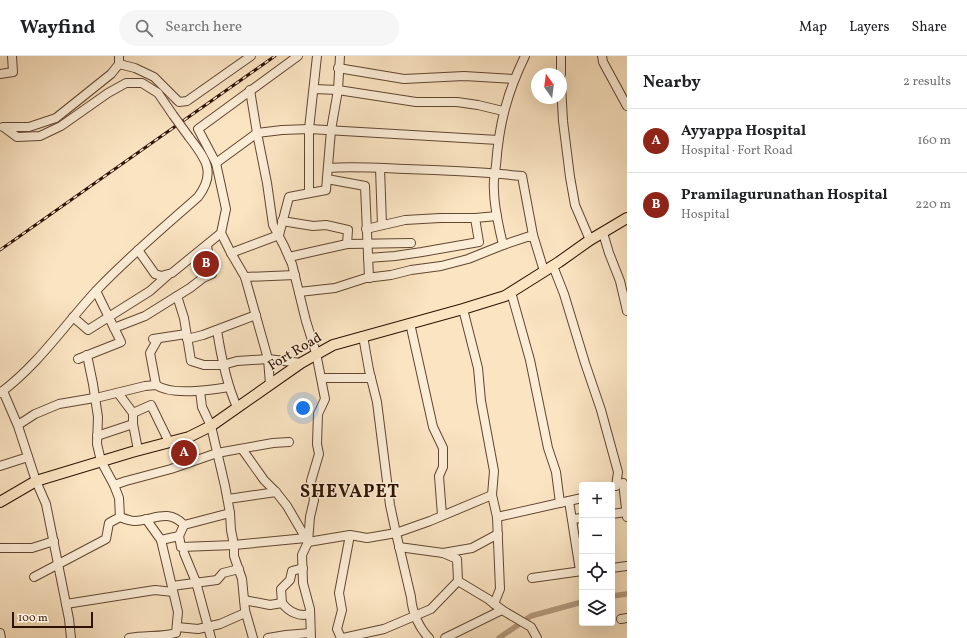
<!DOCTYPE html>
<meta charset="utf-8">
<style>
:root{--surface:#fff;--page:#f6f6f6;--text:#202124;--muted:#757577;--line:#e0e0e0;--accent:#8f2418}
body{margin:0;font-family:Vollkorn,serif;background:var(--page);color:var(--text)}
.controls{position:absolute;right:12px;bottom:12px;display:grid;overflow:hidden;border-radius:4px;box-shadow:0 4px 16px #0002}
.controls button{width:36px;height:36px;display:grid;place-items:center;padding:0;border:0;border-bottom:1px solid var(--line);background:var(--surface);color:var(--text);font:20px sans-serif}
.compass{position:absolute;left:531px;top:12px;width:36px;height:36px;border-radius:50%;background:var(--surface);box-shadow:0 4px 16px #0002;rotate:346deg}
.scale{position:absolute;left:12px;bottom:10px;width:81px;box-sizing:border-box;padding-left:4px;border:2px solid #2e1100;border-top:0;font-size:11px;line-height:14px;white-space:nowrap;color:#2e1100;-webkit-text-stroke:3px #fcedd7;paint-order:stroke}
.you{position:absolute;left:303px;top:352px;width:14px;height:14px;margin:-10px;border:3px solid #fff;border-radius:50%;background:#1a73e8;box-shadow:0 0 0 6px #1a73e833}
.badge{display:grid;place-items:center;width:26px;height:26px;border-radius:50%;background:var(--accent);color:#fff;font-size:13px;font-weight:700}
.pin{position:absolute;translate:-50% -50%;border:2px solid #fff;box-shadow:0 1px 4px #0006}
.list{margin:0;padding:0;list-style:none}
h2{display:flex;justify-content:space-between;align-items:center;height:52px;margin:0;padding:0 16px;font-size:17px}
h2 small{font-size:13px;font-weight:400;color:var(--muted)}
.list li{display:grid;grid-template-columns:26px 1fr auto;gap:12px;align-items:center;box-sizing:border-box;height:64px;padding:0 16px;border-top:1px solid var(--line)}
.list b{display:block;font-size:15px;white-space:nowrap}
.list p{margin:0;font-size:13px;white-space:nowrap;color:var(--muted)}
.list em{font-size:13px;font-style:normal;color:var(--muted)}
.icon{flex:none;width:22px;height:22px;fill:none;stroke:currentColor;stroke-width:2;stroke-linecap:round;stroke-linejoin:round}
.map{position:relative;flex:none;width:627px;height:582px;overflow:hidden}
header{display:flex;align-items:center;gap:24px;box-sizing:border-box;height:56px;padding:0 20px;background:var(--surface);border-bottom:1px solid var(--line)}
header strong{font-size:19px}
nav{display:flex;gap:22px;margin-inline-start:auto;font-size:14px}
.search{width:280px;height:36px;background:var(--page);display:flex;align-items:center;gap:10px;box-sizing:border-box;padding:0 14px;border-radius:22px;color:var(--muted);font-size:15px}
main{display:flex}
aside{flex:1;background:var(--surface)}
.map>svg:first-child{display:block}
</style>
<header>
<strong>Wayfind</strong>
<div class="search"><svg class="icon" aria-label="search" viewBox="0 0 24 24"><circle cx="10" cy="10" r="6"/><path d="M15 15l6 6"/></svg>Search here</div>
<nav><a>Map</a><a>Layers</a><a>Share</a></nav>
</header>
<main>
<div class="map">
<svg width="627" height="582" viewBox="0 0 627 582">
<rect width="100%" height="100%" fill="#fbe4c2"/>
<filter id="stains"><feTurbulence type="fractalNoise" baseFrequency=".005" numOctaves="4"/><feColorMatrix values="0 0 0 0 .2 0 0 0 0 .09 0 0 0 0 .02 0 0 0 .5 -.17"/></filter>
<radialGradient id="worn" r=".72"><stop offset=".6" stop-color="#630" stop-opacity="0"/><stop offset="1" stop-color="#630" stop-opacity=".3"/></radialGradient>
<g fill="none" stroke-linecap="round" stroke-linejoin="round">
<g stroke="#b59c80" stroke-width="5.5">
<path d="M612,540L627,538"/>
<path d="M499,582L531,560L582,546"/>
</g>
<g stroke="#614630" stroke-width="10">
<g id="minor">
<path d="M561,0V18"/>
<path d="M602,0L603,6L627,50"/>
<path d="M119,8L135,12L154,21L179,46L187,45L251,0"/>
<path d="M338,12L404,23L464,20L514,23"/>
<path d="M0,18L13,16L12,0"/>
<path d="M561,29L563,65L570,121L575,149L590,184"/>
<path d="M314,33L338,34L416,46H457L478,49L503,55"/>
<path d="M250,34L257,77L267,127L273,169L284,190L292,208L306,265L316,297L325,343L318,358L317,388L319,398L311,425L314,444L310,461L308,486L350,479L339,537L342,554L337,573L341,582"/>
<path d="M3,71H29L56,62L111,18L119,8V0"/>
<path d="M5,72L17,81L40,80L61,70L108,37L126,27H142L158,37L173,59"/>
<path d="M216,107L257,77L282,74L309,73L498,84"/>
<path d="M328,112C353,110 379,112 405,113C444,114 483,116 522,120L533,179"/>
<path d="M380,112L382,169"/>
<path d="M327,123L365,130L369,222"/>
<path d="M309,137V73L317,0"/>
<path d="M282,165L313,170L326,169L348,174L347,188"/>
<path d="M366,173L405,164L440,162H475L497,160"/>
<path d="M221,177L231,197L245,221L268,303L270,328"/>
<path d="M603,177L609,197L620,225L627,255"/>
<path d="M503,189C499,171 494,152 494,134C493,126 495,117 496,109C499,68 507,37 525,0"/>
<path d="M138,194L155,218L161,220L172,217L221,177L226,153L216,107L198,73L298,0"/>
<path d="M231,197L279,179L289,141L326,134L331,74L338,34L340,0"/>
<path d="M289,201L347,188L411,187"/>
<path d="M368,202L395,200L422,196L479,186L475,162"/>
<path d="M553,210L564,238L585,307L601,354L618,416L616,430"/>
<path d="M245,221L295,219"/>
<path d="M299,236L335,232L366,222L391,219L411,214L441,210L468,203L503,189L533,179L544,215"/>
<path d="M511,236L530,304L548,392L556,416L560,447"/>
<path d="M177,240L184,262L191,305L204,309H223L237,305L268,303L301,307"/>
<path d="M73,261L88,274L150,235L168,219"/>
<path d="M410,267L433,371L443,392V411L439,420L442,459"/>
<path d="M114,272L145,260L190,232L203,222L212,218L207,190"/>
<path d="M217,274C221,300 226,327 237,351"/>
<path d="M153,283L186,278"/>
<path d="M187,283L203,279L256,259"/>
<path d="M87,299L93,328L98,361L97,388L101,405L114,429"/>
<path d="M78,303L121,286L96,235"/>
<path d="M322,322H371"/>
<path d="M156,329L150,297L158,283"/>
<path d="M3,335L18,370L36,425L46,448L69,563L71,582"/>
<path d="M200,335L202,351L211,370L225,430L230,457L231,474L234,489V500L242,523L245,554L253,582"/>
<path d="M0,337C37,310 64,270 95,236C127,202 163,172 198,141C217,116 205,102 189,81"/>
<path d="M118,337L133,357V368L138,394"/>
<path d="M133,357L151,349L169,386"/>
<path d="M18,369L35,358L59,348L100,341L145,330L156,329C172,340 210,334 229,331"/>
<path d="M97,380L133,368"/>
<path d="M242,393L264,424L276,436L287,450L308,486L302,499L303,527L310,553L311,582"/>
<path d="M0,410L28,401"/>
<path d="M623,427L627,461"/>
<path d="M492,439L497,461L582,442"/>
<path d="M228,443L276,436"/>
<path d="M569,445L580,515"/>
<path d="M612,458L626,456"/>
<path d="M120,461C125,463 130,465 135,465C154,464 168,452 184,469"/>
<path d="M146,463L161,484"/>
<path d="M572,463L582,462"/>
<path d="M350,479L367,482L396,477L390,449L377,346L369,314L363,280"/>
<path d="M179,480L181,491L234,489L306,482"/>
<path d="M0,492H32L54,485"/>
<path d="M184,497L196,526L211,582"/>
<path d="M443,497L472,492L498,478"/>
<path d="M612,512L627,510"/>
<path d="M34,521L106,483L109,467L120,461L119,442L114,429L126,425L171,413L217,397L273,387L289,386"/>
<path d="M532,522L582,515"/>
<path d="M458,525L488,543L502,554L531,571L537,582"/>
<path d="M172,530L217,524L223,517L239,513"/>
<path d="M244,544L270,549L282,547C289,556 299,561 310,558"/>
<path d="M282,547L281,533L290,524L292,515L303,512"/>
<path d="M66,548L155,534L173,536"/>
<path d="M494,548L500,533L497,461"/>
<path d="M621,563L627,562"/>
<path d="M177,571L198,573L220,568L245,557"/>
<path d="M0,577L1,582"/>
<path d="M129,582C145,579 161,581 176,577L178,556L161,484L179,480L184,469L230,457"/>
<path d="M268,582L286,579L310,577"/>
<path d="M343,582L384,573L431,553L458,525L457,503L443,497L399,491"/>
<path d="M429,582C419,572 412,556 411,541L396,477L430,465L492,439L494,415L481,345L478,312L463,253"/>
<path d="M445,582L502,554"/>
</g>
</g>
<g stroke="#2e1100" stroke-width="12">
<path id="major" d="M0,446L36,425L132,396L189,381L211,370L301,307L333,289L463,253L505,240L559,206L590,184L627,162"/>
</g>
<use href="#minor" stroke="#fcedd7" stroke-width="8"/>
<use href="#major" stroke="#fbe4c2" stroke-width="10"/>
<g stroke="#2e1100" stroke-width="3">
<path id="rail" d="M0,194L275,0"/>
</g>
<use href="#rail" stroke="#fcedd7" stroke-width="1.5" stroke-dasharray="4.5" stroke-linecap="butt"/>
<g stroke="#614630" stroke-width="10" stroke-linecap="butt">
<path id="minor-bridge" d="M173,59L189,81"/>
</g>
<use href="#minor-bridge" stroke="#fcedd7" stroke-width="8"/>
</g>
<g text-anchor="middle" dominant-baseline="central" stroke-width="3" stroke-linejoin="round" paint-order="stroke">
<g font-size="14" fill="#2e1100" stroke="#fcedd7">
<text transform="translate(295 296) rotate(-31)">Fort Road</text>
</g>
<g font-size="18" font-weight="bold" letter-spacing="1" fill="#2e1100" stroke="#fcedd7">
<text x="350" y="436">SHEVAPET</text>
</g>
</g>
<rect width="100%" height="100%" filter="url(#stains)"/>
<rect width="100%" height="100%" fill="url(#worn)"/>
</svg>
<div class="controls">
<button>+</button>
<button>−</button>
<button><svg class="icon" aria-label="locate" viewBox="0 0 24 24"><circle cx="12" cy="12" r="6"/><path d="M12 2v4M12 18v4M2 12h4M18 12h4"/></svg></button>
<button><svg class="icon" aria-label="layers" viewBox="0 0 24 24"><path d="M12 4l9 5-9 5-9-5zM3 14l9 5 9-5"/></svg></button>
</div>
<svg class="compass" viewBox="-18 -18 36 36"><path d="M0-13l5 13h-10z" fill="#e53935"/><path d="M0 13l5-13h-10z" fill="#757577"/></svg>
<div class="scale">100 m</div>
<div class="you"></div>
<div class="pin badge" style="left:184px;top:397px">A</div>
<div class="pin badge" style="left:206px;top:208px">B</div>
</div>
<aside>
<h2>Nearby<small>2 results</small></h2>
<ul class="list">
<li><span class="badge">A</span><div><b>Ayyappa Hospital</b><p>Hospital · Fort Road</p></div><em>160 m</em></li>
<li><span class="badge">B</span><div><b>Pramilagurunathan Hospital</b><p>Hospital</p></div><em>220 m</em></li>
</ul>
</aside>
</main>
